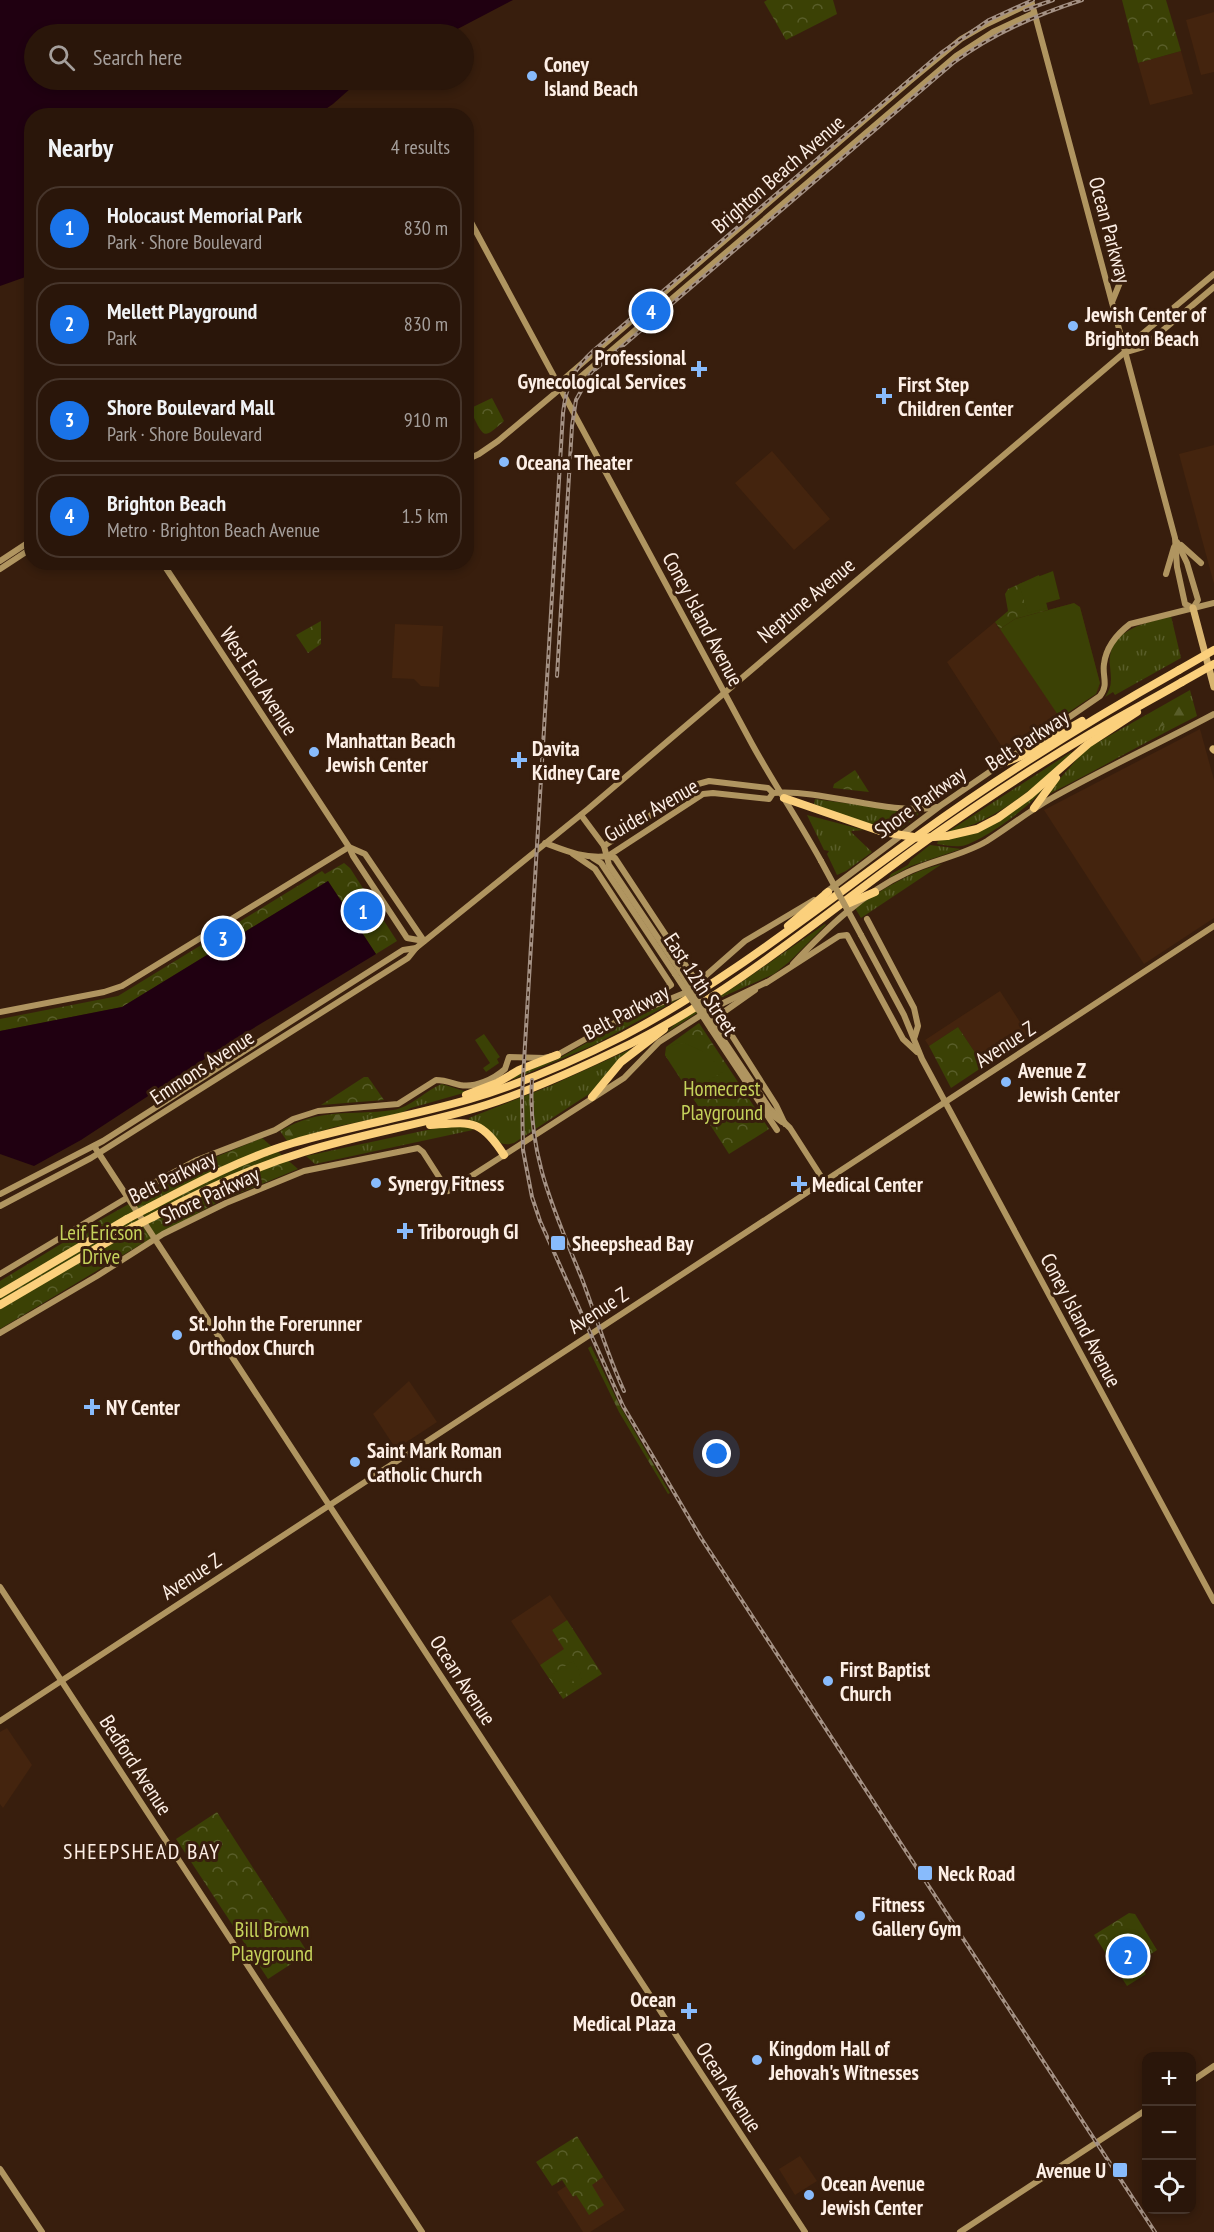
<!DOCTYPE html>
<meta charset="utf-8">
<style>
:root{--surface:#2a160a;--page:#362318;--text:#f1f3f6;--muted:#a59f9c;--line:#46352b;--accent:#1a73e8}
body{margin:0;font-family:"PT Sans Narrow",sans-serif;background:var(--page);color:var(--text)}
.controls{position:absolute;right:18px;bottom:18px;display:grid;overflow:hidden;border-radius:12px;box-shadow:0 3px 9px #0003}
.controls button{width:54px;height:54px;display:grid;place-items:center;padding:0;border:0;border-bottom:2px solid var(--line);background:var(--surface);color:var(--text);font:30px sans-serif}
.you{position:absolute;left:717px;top:1454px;width:21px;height:21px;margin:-15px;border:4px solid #fff;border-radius:50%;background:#1a73e8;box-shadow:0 0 0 9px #1a73e833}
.badge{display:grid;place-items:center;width:39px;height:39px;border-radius:50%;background:var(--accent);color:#fff;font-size:20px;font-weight:700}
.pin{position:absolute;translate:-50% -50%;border:3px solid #fff;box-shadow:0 2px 6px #0006}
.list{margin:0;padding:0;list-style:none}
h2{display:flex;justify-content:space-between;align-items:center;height:78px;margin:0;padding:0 24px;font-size:26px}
h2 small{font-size:20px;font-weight:400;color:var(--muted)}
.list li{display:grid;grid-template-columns:39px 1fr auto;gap:18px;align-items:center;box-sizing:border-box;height:84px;margin:0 12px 12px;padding:0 12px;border:2px solid var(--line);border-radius:24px}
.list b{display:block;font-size:22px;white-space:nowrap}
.list p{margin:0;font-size:20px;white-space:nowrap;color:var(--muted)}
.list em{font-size:20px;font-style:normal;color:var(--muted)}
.icon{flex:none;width:33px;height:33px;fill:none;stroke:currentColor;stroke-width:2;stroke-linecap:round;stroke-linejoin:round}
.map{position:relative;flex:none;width:1214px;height:2232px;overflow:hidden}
.search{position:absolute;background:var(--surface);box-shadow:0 3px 9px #0003;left:24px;top:24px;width:450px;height:66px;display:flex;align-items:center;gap:15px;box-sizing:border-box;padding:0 21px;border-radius:33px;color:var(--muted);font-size:22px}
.panel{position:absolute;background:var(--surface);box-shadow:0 3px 9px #0003;left:24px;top:108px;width:450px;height:462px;border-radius:24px}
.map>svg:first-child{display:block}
</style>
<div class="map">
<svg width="1214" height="2232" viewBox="0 0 1214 2232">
<defs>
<pattern id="grass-tufts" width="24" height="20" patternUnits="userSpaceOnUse" patternTransform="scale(1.5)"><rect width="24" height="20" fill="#3b4105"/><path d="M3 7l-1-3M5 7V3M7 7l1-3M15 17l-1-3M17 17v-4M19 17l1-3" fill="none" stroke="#585d29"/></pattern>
<pattern id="forest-firs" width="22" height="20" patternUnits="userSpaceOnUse" patternTransform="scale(1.5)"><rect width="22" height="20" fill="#3b4105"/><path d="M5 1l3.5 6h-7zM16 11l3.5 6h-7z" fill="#585d29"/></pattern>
<pattern id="park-crowns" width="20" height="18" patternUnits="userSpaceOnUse" patternTransform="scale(1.5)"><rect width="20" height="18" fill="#3b4105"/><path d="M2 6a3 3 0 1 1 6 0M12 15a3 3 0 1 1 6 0" fill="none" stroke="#585d29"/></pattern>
</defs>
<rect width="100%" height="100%" fill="#381e0d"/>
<g fill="#44240e">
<path d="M1214,12V72L1201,75L1186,20Z"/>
<path d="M1181,51L1193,94L1150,105L1138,63Z"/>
<path d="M1214,445V584L1179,454Z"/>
<path d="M772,451L830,519L794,550L735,483Z"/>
<path d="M1074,603L1080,607L1100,683L1099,690L1096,694L1006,753L947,662L995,622L999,629L1015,619Z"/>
<path d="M395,624L443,626L439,687L421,686L414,679L392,678Z"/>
<path d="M1200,729L1214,780V918L1144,964L1044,810Z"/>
<path d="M1000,991L1029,1036L984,1066L958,1027L929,1046L925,1040Z"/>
<path d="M409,1381L437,1422L396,1449L373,1414Z"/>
<path d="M550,1595L567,1620L552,1630L565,1649L540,1665L511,1621Z"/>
<path d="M7,1728L32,1765L3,1808L0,1804V1732Z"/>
<path d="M800,2156L817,2181L795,2195L779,2169Z"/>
<path d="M603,2177L625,2210L590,2232H583L557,2192L566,2186L573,2197L576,2195L589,2214L591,2185Z"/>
</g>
<g fill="url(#grass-tufts)">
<path d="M1171,616L1181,658L1115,695L1113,692L1105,697C1113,686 1111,679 1110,666C1107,629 1144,624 1171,616Z"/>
<path d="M1190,690L1197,716C1147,741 1099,769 1049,794L1048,792L1086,749Z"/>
<path d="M1071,752L1072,754C1034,787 997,822 946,833Z"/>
<path d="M1044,787C1036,803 979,844 961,846C953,847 945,845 937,844L938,841L978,830Z"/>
<path d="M815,799L913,812L920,813L898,832L842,816L814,804Z"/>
<path d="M807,815L864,830L852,831L851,832L872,852L846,871L837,875L827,854L829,851L824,850Z"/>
<path d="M930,845L961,849L911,866L889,878L891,874L908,865L911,860Z"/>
<path d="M942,864L861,918L855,908C883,889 909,872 942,864Z"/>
<path d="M825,924L826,925L789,962L774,974L722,997L666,1033L675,1024L736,986Z"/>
<path d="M708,978L707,983L699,988L594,1045L514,1079L509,1078L516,1073L554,1061L628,1020L679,998Z"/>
<path d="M631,1049L589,1094L514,1143C493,1150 492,1126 469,1121V1118L550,1086Z"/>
<path d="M442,1084L467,1092L411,1108L401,1113L335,1127L287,1141L280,1131C321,1107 349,1116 393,1110C410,1108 426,1090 442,1084Z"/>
<path d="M455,1124L471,1126L473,1130L315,1164L306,1156Z"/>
</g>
<g fill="url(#forest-firs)">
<path d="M1185,697L1192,708V713L1184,720L1162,726L1137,740H1127L1133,729Z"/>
<path d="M374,1113L354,1119L340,1120L327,1127L290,1138L285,1135V1132C308,1113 345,1114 374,1113Z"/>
<path d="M591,1346L620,1406L670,1493L668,1494L619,1412L588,1348Z"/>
</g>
<g fill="url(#park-crowns)">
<path d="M767,0H833L837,14L786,40L764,2Z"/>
<path d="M1122,0H1166L1181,51L1138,63Z"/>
<path d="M492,398L504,421C482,441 484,437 471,412V408Z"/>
<path d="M1039,575L1048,610L1015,619L1000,629L995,622L1008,611L1005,594L1008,589Z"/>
<path d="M321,621V644L308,653L296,635Z"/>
<path d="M855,770L869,792L833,788L834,784Z"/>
<path d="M344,863L350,868L397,941L376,954L328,881L122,1007L0,1031V1019L118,996L322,871L325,874Z"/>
<path d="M699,1023L769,1129L729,1154L665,1055L666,1047Z"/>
<path d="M958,1027L984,1066L951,1088L929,1046Z"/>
<path d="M364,1077H368L384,1100L321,1105Z"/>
<path d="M262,1138L298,1169L218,1202L138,1246L0,1329V1281L102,1219L206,1161Z"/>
<path d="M567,1620L602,1674L563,1699L540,1665L564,1649L552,1630Z"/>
<path d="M217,1812L308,1953L268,1979L176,1839Z"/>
<path d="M1129,1913L1135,1914L1157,1950L1139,1962L1146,1974L1127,1986L1094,1935Z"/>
<path d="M577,2136L603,2177L592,2185L604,2205L589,2215L576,2195L573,2197L562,2180L552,2186L536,2162Z"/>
</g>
<g fill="#3b4105">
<path d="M1053,571L1060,599L1046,603L1047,608L1028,613L1019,584Z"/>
<path d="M1074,603L1080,607L1100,683L1096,694L1060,718L1000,629L1015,619Z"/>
<path d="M484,1034L500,1057L497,1059L499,1063L486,1072L483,1068L490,1063L475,1040Z"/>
<path d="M684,1043L702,1051L724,1071L690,1092L665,1055C668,1044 674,1044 684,1043Z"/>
<path d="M573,1661L581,1673L579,1675L584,1682L577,1687L572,1679L569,1681L574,1689L564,1695L551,1675Z"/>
</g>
<g fill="#200011">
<path d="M0,0H513L448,34H34V80H360L333,104L317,115L32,116L31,275L0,286Z"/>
<path d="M328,881L376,954L229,1043L81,1140L34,1166L0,1154V1031L122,1007Z"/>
</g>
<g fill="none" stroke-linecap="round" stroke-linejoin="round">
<g stroke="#b09560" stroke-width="6">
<path d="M1031,0L1175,538L1177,567L1185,604L1193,608"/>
<path d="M466,213L752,744C774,784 799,821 821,861"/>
<path d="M1112,302L1123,275"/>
<path d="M1126,352L1143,347L1214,287"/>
<path d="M560,389L565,378L910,81L961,39L987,24L1031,3"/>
<path d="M466,460L479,454L498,441L560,389L571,385L956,56L993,32L1034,13"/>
<path d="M1177,542L1187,563L1198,600L1193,608"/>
<path d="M1181,545L1201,563"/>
<path d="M0,561L32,540"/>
<path d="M162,562L349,847L353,856L407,938L424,941"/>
<path d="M0,569L32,548"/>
<path d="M1166,574L1174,547"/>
<path d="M581,815L604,846L609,865L680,971"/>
<path d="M545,843C566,851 585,859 608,856L703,794L713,793L769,799L773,793"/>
<path d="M604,846L698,784L709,781L768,788L773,793C827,789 886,816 937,807"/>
<path d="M608,856L615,858L692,975"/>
<path d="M593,858L601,863L675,974"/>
<path d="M825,893L940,806L1100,696C1109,685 1102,676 1104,664C1106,647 1117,634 1130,624L1214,603"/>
<path d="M867,919L914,1008L918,1026L914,1039"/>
<path d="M861,935L904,1015L922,1059L1214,1601"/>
<path d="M793,964C826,929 863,893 906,873C932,860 962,856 987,841C1009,827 1029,811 1052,798C1105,768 1160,743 1214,714"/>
<path d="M766,983L839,936L847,935L903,1039L917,1052"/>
<path d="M755,990L721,1014L720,1017L776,1105L785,1124"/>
<path d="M0,1012L104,992L122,986L349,847L365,854L424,941"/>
<path d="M631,1015L687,992L745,941L814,900"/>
<path d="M714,1026L770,1109L790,1128L824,1181"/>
<path d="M711,1029L764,1109L782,1122"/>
<path d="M767,1115L777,1130"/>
<path d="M94,1146L805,2232"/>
<path d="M0,1194L103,1141L403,950L416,948"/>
<path d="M0,1206L91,1158L408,958L416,948L588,809L1125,352L1135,340L1214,274"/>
<path d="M0,1274L135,1193L197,1160L275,1130L293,1119L318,1111L398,1104L436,1080C445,1080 452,1083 460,1085C475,1088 494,1079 505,1069L509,1057L544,1058L557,1055L616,1022L671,985L595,869L573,854"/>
<path d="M0,1333L97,1276L163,1234L226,1203L304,1171L418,1148L423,1152L448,1191L624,1078L659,1042L709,1010L767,982"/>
<path d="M0,1587L422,2232"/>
<path d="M0,1721L1214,926"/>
<path d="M1192,2081L1214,2066"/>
<path d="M0,2169L42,2232"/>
<path d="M960,2232L1146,2110"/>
</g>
<g stroke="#d7b46f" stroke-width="7">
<path d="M1193,608L1214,687"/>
<path d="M1213,749L1214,750"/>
</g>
<g stroke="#fbd07c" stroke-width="8">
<path d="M1003,763L1021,756L1082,721"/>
<path d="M784,798L883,832"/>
<path d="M1034,808L1056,778"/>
<path d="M947,836L977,829L998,818L1030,795L1088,744L1137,712"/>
<path d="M847,904L875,892"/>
<path d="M788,926L828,892"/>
<path d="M466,1095L497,1083L519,1070L557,1055"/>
<path d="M592,1097L621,1062L664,1029"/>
<path d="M430,1125C471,1122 480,1118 504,1155"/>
<path d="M148,1208C194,1184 243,1158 293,1143C351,1126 412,1116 470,1099C523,1083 574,1061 623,1036C730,980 822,904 920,834C1003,774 1090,720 1179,670"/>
<path d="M153,1217C201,1191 251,1168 304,1152C364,1133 426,1124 486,1105C536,1089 585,1066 632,1043C743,987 836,904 937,833C987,798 1037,765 1090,734C1120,716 1151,700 1182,682"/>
<path d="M0,1294L127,1219"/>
<path d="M0,1305L133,1227"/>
</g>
<g stroke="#a49184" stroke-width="4">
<g id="rail">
<path d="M1033,0L989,20L941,53L593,351C573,369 566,387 563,413L522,1095L523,1150L532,1197L540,1221L623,1406L701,1538L1155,2232"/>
<path d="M1025,10L1053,0"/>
<path d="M557,676L572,426L576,400L591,373L953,63C992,34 1035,15 1082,0"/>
<path d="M532,1080C527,1155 555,1212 582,1279C596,1316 607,1354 624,1391"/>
</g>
</g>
<use href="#rail" stroke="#381e0d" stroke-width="1.5" stroke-dasharray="4.5" stroke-linecap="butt"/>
<g stroke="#b09560" stroke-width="6">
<path d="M821,861L861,935"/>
<path d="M680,971L714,1026"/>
<path d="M675,974L711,1029"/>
</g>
<g stroke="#fbd07c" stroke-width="8">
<path d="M1179,670L1214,650"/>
<path d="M1182,682L1214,664"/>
<path d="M883,832L920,838L947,836"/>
<path d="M127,1219L148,1208"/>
<path d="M133,1227L153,1217"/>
</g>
</g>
<g fill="#88bbfc" stroke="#381e0d" stroke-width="2">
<circle cx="532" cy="76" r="6"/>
<circle cx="1073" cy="326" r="6"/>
<path d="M696 360h6v6h6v6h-6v6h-6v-6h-6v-6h6z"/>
<path d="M881 387h6v6h6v6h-6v6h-6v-6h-6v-6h6z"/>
<circle cx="504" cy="462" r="6"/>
<circle cx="314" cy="752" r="6"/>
<path d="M516 751h6v6h6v6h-6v6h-6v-6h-6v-6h6z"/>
<circle cx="1006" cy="1082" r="6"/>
<circle cx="376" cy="1183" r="6"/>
<path d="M796 1175h6v6h6v6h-6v6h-6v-6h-6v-6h6z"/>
<path d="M402 1222h6v6h6v6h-6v6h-6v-6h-6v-6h6z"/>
<rect x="550" y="1235" width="16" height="16" rx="3"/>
<circle cx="177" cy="1335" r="6"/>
<path d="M89 1398h6v6h6v6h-6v6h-6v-6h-6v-6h6z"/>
<circle cx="355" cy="1462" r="6"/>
<circle cx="828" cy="1681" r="6"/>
<rect x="917" y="1865" width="16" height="16" rx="3"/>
<circle cx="860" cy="1916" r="6"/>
<path d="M686 2002h6v6h6v6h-6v6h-6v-6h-6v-6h6z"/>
<circle cx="757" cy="2060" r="6"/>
<rect x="1112" y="2162" width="16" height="16" rx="3"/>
<circle cx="809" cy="2195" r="6"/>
</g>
<g text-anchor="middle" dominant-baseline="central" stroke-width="6" stroke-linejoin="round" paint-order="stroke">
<g font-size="21" font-weight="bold" fill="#fdefe6" stroke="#381e0d" text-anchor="start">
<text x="544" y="64">Coney<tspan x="544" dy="24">Island Beach</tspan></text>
<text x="1085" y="314">Jewish Center of<tspan x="1085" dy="24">Brighton Beach</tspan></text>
<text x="686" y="357" text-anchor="end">Professional<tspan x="686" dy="24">Gynecological Services</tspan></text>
<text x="898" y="384">First Step<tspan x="898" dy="24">Children Center</tspan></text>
<text x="516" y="462">Oceana Theater</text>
<text x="326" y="740">Manhattan Beach<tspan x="326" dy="24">Jewish Center</tspan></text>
<text x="532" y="748">Davita<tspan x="532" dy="24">Kidney Care</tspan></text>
<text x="1018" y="1070">Avenue Z<tspan x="1018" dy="24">Jewish Center</tspan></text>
<text x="388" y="1183">Synergy Fitness</text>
<text x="812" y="1184">Medical Center</text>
<text x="418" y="1231">Triborough GI</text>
<text x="572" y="1243">Sheepshead Bay</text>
<text x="189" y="1323">St. John the Forerunner<tspan x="189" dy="24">Orthodox Church</tspan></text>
<text x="106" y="1407">NY Center</text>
<text x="367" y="1450">Saint Mark Roman<tspan x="367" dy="24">Catholic Church</tspan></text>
<text x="840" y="1669">First Baptist<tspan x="840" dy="24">Church</tspan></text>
<text x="938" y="1873">Neck Road</text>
<text x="872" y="1904">Fitness<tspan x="872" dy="24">Gallery Gym</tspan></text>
<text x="676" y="1999" text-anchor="end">Ocean<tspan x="676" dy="24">Medical Plaza</tspan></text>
<text x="769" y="2048">Kingdom Hall of<tspan x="769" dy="24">Jehovah's Witnesses</tspan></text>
<text x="1106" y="2170" text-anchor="end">Avenue U</text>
<text x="821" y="2183">Ocean Avenue<tspan x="821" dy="24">Jewish Center</tspan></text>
</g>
<g font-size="21" fill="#fdefe6" stroke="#381e0d">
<text transform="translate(778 174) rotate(-41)">Brighton Beach Avenue</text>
<text transform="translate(1110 230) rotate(75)">Ocean Parkway</text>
<text transform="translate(806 600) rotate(-40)">Neptune Avenue</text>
<text transform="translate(703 619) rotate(62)">Coney Island Avenue</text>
<text transform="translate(259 681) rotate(57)">West End Avenue</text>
<text transform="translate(1027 740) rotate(-33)">Belt Parkway</text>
<text transform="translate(920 802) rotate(-36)">Shore Parkway</text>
<text transform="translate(651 810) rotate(-30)">Guider Avenue</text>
<text transform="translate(701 984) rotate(57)">East 12th Street</text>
<text transform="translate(626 1012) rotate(-28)">Belt Parkway</text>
<text transform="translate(1005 1044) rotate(-33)">Avenue Z</text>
<text transform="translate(202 1067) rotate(-33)">Emmons Avenue</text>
<text transform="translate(172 1177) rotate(-26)">Belt Parkway</text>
<text transform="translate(210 1195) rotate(-25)">Shore Parkway</text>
<text transform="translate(598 1310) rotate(-33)">Avenue Z</text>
<text transform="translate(1081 1320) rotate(62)">Coney Island Avenue</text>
<text transform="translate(191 1576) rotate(-33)">Avenue Z</text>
<text transform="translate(463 1680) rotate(57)">Ocean Avenue</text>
<text transform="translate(136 1765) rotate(57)">Bedford Avenue</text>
<text transform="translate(729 2087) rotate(57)">Ocean Avenue</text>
</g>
<g font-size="21" fill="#c5d25b" stroke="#381e0d">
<text x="722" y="1088">Homecrest<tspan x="722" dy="24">Playground</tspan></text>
<text x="101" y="1232">Leif Ericson<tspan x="101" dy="24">Drive</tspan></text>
<text x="272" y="1929">Bill Brown<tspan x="272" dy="24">Playground</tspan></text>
</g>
<g font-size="22" letter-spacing="1.5" fill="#fdefe6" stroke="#381e0d">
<text x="142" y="1851">SHEEPSHEAD BAY</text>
</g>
</g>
</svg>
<div class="controls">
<button>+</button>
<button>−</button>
<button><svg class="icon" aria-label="locate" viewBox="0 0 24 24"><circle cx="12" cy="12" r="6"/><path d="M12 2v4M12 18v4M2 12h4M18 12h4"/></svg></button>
</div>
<div class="you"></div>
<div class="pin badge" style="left:363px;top:911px">1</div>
<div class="pin badge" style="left:1128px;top:1956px">2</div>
<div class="pin badge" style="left:223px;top:938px">3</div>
<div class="pin badge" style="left:651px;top:311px">4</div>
<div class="search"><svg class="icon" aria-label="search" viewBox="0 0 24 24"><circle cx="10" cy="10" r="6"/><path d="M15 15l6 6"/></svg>Search here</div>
<section class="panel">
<h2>Nearby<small>4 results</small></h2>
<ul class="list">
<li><span class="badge">1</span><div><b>Holocaust Memorial Park</b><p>Park · Shore Boulevard</p></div><em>830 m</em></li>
<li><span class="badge">2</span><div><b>Mellett Playground</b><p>Park</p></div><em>830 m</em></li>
<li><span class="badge">3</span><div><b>Shore Boulevard Mall</b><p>Park · Shore Boulevard</p></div><em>910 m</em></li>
<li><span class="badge">4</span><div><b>Brighton Beach</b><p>Metro · Brighton Beach Avenue</p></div><em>1.5 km</em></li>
</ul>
</section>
</div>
